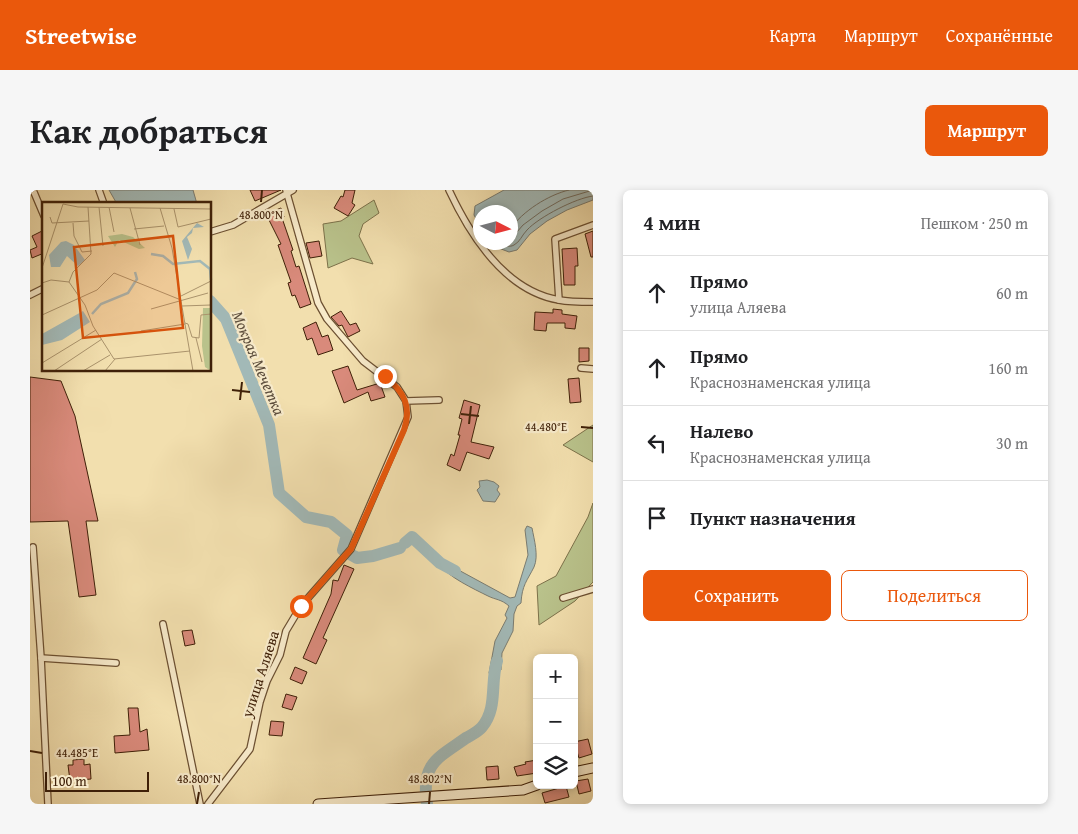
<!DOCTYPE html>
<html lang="ru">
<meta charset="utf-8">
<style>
:root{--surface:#fff;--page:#f6f6f6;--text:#202124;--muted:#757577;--line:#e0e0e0;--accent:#ea580c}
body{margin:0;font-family:"Gentium Book Plus",serif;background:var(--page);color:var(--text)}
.controls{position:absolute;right:15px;bottom:15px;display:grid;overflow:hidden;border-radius:8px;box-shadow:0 2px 8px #0003}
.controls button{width:45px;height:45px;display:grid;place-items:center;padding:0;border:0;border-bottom:1px solid var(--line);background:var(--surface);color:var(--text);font:25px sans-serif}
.compass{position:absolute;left:443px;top:15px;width:45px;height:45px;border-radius:50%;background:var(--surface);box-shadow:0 2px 8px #0003;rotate:96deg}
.scale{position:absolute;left:15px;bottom:12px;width:104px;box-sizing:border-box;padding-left:5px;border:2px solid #3f2008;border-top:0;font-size:14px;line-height:18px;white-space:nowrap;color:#3f2008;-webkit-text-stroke:4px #f7eaca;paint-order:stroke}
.stop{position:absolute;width:15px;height:15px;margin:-11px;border:4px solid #ea580c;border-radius:50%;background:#fff}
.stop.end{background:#ea580c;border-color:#fff;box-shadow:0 1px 5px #0008}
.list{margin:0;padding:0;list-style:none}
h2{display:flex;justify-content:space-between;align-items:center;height:65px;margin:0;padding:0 20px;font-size:21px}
h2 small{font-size:16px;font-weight:400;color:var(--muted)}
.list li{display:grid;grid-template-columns:32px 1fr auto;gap:15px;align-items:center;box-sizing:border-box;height:75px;padding:0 20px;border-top:1px solid var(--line)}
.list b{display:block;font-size:19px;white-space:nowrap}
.list p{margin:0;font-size:16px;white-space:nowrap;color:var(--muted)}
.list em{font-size:16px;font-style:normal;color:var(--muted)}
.actions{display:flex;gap:10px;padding:15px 20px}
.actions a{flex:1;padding:11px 0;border:1px solid var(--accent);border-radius:8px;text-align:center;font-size:18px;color:var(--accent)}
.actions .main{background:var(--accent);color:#fff}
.icon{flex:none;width:28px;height:28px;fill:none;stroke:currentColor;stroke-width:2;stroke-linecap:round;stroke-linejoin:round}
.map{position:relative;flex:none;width:563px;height:614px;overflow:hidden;border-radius:8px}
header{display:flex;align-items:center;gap:30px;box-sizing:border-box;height:70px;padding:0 25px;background:var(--accent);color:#fff}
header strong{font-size:24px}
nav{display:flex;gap:28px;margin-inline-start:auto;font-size:18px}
.intro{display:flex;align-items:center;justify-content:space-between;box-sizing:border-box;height:120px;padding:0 30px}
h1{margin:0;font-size:35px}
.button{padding:12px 22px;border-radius:8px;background:var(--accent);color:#fff;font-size:18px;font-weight:700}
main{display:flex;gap:30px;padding:0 30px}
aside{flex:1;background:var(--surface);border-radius:8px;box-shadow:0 2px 8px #0003}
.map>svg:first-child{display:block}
</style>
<header>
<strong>Streetwise</strong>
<nav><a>Карта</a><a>Маршрут</a><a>Сохранённые</a></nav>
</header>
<div class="intro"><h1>Как добраться</h1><a class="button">Маршрут</a></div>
<main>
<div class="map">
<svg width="563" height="614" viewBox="0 0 563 614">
<rect width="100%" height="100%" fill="#f2dfae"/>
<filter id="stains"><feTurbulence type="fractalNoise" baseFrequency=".004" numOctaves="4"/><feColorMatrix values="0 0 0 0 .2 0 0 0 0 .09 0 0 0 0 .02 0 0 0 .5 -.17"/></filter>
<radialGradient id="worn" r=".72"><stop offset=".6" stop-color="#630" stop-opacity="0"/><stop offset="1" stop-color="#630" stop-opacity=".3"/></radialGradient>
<g fill="#b9c28b" stroke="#7c714a">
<path d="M344,10L349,23L333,34L329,46L343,74L322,68L298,78L293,34L311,31Z"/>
<path d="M563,235V272L533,255Z"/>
<path d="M563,313V392L545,411L509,435L507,396L526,386L558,327Z"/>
</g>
<g fill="#a2b9b7" stroke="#7a7c71">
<path d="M79,0H163L167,14H87Z"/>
<path d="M474,0H563V10L537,20L517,31L500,44L487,60L479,62L466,57L463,53L480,52V22H450V36L444,25L445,16Z"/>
<path d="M457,290L464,292L469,296L467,300L470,304L465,312L453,311L447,300L450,297L449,291Z"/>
<path d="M497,336L502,338C504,349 509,366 504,377C497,391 492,395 491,413L487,416L484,424L483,441L472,463L471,480L461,486L459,483L465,451L477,428L475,425L479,416C471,409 466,410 458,406C444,399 418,387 409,374L412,371L480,408L485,407L498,365L495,340Z"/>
</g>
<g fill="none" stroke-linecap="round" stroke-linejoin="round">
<g stroke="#706c60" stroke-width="1">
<path d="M480,39C493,21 518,5 539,0"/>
<path d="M480,50L493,35L512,21L533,9L563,0"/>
<path d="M469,52C474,55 479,58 484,55C490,52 492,45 497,40C509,27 546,8 563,6"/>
</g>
<g stroke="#a2b9b7" stroke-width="12">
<path d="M180,111L196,129L239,235L249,303L276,327L301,332L317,345L313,360L327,368L343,366L370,358"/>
<path d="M375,353L382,347L410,373L425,381"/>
<path d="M397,614C391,574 406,569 436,548C441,545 448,542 452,537C468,518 460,493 467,471"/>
</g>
</g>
<g fill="#d98a7b" stroke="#3f2008">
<path d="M220,0H251L225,11Z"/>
<path d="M315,0H325L322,13L325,15L318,26L304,18L311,6L313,7Z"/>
<path d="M251,18L254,27L252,28L263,60L261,61L266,77L269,76L281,114L270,118L265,105L262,106L258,93L261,92L248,55L251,54L236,24Z"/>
<path d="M14,40V52L12,53L14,63L2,68L0,60L7,57L2,46Z"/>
<path d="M563,41V67H561L555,44Z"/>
<path d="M289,51L292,66L280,68L276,53Z"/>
<path d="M547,58L548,76H545V95H534L532,59Z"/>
<path d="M523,119L532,120V124L547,126L545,139L535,138V133H517L516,141L504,140L505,122L523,123Z"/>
<path d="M311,121L320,135L326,133L330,141L318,147L312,135L309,136L301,127Z"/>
<path d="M286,132L292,147L298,145L303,160L288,165L282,148L277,150L273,138Z"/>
<path d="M549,158H559V171L549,172Z"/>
<path d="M318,176L327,200L350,193L355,207L341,211L338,202L314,213L302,181Z"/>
<path d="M0,187L31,191L45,226L68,331H56L66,405L49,407L38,331L0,332Z"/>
<path d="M549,188L551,212L540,213L538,189Z"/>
<path d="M434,210L450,215L441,252L464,257L459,269L437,262L430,281L417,275L421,264L424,266L430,245H428L432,229L429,228Z"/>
<path d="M314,375L324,379L293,448L297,450L286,474L273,468L301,404L303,390L308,391Z"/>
<path d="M162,440L165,454L155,456L152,441Z"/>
<path d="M265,477L277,482L272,494L260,489Z"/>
<path d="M256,504L267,507L262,520L252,517Z"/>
<path d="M98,518H108L110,542L117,539L119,560L85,563L84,546L100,545Z"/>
<path d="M241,531L254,532L252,546L239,545Z"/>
<path d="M558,549L562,564L549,568L544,552Z"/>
<path d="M54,569V575L60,574L61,589L40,591L38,575H43V570Z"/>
<path d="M507,570V583L487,586L484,577L496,574L495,572Z"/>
<path d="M468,576L469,589L457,590L456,577Z"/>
<path d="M558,589L561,601L549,604L546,591Z"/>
<path d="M536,596L539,607L515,613L512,603Z"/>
</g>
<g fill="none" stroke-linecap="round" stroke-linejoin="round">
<g stroke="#6c5032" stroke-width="8">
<g id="street">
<path d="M3,0L14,26"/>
<path d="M69,0L74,14"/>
<path d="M419,0C440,45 475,101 529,110C539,112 552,112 563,112"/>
<path d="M180,42L203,35L263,0"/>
<path d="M0,105L14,98"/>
<path d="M529,110L525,49L563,35"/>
<path d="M551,178L563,179"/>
<path d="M376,211L409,210"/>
<path d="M3,357L11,468L18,614"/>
<path d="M533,408L563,399"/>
<path d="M133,434L170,614"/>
<path d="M11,468L86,473"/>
<path d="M178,614L220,559L230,512L237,491L250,465L256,441L271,416L321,359L378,227L376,211L367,197L333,171L297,129L288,113L256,0"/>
</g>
</g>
<g stroke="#3f2008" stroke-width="11">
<g id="secondary">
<path d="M544,582L563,578"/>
<path d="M288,614L493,600L507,595"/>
</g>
</g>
<use href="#street" stroke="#f7eaca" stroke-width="5.5"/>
<use href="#secondary" stroke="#f7eaca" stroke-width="9"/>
</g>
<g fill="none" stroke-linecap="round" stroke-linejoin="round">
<path stroke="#ea580c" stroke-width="6" d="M271,416L321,359L374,240C382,216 374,202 355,186"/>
</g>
<path fill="none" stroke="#3f2008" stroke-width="2" d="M231,12L232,0M202,200L220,202M210,210L212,192M431,224L449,226M439,234L441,216M551,237L563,238M0,561L12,563M167,614L169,602M399,614L400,602"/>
<g text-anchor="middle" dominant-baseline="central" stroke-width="4.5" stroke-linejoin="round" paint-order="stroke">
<g font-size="15" fill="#3f2008" stroke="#f7eaca">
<text transform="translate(230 484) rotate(-72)">улица Аляева</text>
</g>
<g font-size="16" font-style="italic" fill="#5d4e3d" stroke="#f7eaca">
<text transform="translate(229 173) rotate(67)">Мокрая Мечетка</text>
</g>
</g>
<g transform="translate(12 12)">
<rect width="169" height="169" fill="#f2dfae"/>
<path d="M80,32L91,35L103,46L97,47L77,38L73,45L66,34ZM161,106H169V169L163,165L160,144Z" fill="#b9c28b"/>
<path d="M155,21L162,25L151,26L150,31L145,35L150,47L146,58L140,39ZM24,39L32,43L43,58L36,64L25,54L18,65H9L7,53L19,40ZM41,109L48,120L20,138L0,143V132Z" fill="#a2b9b7"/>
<path fill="none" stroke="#a2b9b7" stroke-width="2.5" d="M109,52L121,54L131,62L158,59L168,67L169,78M50,112L59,102L86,91L95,77L93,70"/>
<path fill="none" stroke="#aa936c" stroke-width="1" d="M57,5L61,44M67,5L72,30M88,6L98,43M118,6L130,46L151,169M132,7L136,25L169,17M8,15L10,21L47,19M31,21L32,34L40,50L50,49M92,27L122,24M0,66L21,2L36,5L169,7M27,80L43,103L51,124L72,157L148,149M27,80L31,70L49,52L46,5M0,81L9,78L27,80M139,94L169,79M140,104L169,103M109,107L166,91M0,113L55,88L72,71L139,98M143,121L146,122L150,135L157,136L159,113L169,112M99,129L143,122M154,136L160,160M0,161L54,128M12,169L60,137M41,169L68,153M63,169L73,157"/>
<path fill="#d7530c" fill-opacity="0.15" stroke="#d7530c" stroke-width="2.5" d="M131,34L141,126L41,136L32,45Z"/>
<rect width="169" height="169" fill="none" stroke="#3f2008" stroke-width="2.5"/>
</g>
<g font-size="12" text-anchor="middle" fill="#3f2008" stroke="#f7eaca" stroke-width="4.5" stroke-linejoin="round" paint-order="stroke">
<text x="231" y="29">48.800°N</text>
<text x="516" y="241">44.480°E</text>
<text x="47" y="567">44.485°E</text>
<text x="169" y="593">48.800°N</text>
<text x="400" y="593">48.802°N</text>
</g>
<rect width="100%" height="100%" filter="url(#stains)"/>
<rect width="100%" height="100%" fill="url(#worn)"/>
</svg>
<div class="controls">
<button>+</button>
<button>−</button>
<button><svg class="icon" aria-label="layers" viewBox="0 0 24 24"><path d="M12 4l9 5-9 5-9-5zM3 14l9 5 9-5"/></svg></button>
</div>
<svg class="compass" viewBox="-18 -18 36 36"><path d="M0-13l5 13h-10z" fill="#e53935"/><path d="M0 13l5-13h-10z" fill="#757577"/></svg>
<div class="scale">100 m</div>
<div class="stop" style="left:271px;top:416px"></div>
<div class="stop end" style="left:355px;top:186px"></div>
</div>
<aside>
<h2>4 мин<small>Пешком · 250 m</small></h2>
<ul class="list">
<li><svg class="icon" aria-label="ahead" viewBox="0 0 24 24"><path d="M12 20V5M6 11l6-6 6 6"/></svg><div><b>Прямо</b><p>улица Аляева</p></div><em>60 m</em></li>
<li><svg class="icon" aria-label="ahead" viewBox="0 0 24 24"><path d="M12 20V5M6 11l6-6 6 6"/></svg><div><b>Прямо</b><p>Краснознаменская улица</p></div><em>160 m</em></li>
<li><svg class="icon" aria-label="left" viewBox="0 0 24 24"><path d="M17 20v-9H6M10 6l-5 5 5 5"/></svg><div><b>Налево</b><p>Краснознаменская улица</p></div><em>30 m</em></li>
<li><svg class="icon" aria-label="arrive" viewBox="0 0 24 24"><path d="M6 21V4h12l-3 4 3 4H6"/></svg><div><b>Пункт назначения</b></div></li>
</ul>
<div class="actions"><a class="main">Сохранить</a><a>Поделиться</a></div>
</aside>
</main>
